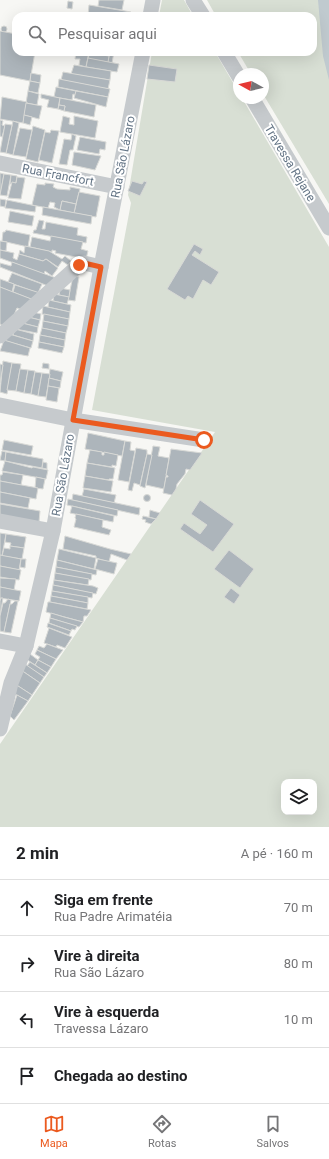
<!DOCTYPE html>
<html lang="pt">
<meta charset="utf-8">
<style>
:root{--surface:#fff;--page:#f2f2f2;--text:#202124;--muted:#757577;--line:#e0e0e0;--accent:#eb5a1f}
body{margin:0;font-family:Roboto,sans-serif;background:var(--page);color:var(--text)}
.controls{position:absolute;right:12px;bottom:12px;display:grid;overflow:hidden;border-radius:8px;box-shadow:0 4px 16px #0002}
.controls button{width:36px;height:36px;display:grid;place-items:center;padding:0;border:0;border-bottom:1px solid var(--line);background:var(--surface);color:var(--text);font:20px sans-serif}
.compass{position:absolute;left:233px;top:68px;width:36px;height:36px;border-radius:50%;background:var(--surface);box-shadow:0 4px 16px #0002;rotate:278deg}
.stop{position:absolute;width:12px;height:12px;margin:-9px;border:3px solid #eb5a1f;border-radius:50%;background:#fff}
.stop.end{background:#eb5a1f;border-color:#fff;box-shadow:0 1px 4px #0008}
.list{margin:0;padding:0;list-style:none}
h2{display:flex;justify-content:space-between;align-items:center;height:52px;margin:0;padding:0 16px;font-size:17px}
h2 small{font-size:13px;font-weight:400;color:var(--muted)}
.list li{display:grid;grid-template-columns:26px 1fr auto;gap:12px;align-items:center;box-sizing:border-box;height:56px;padding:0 16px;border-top:1px solid var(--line)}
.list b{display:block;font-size:15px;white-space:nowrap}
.list p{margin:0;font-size:13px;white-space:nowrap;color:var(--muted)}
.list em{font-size:13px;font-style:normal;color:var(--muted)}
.icon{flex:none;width:22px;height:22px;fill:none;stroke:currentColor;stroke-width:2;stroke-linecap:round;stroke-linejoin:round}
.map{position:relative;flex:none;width:329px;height:827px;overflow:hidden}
.search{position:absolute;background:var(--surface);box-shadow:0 4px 16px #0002;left:12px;right:12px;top:12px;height:44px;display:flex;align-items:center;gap:10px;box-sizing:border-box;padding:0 14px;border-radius:12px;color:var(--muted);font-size:15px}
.sheet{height:276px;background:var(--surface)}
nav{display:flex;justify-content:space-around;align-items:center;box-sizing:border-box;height:56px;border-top:1px solid var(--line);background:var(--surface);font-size:11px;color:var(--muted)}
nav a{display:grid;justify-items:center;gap:2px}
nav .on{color:var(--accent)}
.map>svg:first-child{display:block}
</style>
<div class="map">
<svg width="329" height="827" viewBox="0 0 329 827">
<rect width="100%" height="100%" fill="#f7f7f4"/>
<g fill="#d8dfd4" fill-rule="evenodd">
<path d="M162,0H184L193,16H159Z"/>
<path d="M207,0H329V204L263,94V74H251L238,52H313V16H216Z"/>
<path d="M152,52H215L239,93V98H242L329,247V827H0V744L215,432L92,410L131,203L128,195ZM284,782H314V812H284Z"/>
</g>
<path fill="#c0cacf" d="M318,0H329V80L323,56Z"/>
<g fill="#adb5bb" stroke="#d8d9d6">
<path d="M99,0H124L122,10L98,6Z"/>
<path d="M68,1L73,2L72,9L67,8Z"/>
<path d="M89,5L131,12L130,16H88Z"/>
<circle cx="4" cy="29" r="3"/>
<path d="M0,31L16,34V52H35L30,81L0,75Z"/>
<path d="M76,52H89L86,67L79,65L80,59H75Z"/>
<path d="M97,52H114L112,63L108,62L109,56L96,54Z"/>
<path d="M89,53L109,56L108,62L88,59Z"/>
<path d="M88,58L119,64L117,72L86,67Z"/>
<path d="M74,65L111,71L110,80L71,74Z"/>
<path d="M149,65L177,69L175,82L147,79Z"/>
<path d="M63,72L110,80L108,89L61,80Z"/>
<path d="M31,73L41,75L40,83L30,81Z"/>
<path d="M59,79L110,89L108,97L58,87Z"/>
<path d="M30,81L40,83L38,93L28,91Z"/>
<path d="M56,87L76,91L75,95L73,94L72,100L54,97Z"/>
<path d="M28,91L39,94L37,105L26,103Z"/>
<path d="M76,91L108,97L106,107L74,98Z"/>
<path d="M41,94L60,98L58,109L47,107L49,100L41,98Z"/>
<path d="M2,97L27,102L23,123L0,119Z"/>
<path d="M60,98L96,105L94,117L64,111L65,106L59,105Z"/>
<path d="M26,103L42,106L39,119L24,115Z"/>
<path d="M59,105L65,106L64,111L58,109Z"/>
<path d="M24,115L32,117L30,125L23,123Z"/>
<path d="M63,116L70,118L69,124L74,125V116L98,121L95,138L60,132Z"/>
<path d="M0,120L3,121L2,125L5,126L2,137L0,136Z"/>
<path d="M13,121L19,123L13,155L6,153Z"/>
<path d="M5,124L12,125L6,153L0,152Z"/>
<path d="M33,126L45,130L38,162L26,159Z"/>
<path d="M20,128L32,130L26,157L13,155Z"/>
<path d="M51,130L59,131L52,163L39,160L45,132L50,133Z"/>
<path d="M72,134L76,136L73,150H70L67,165L59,164L64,139L71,140Z"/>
<path d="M80,137L106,142L105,150L100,149L99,154L77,150Z"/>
<path d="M74,152L101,156L95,170L72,165Z"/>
<path d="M0,173L4,174L1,191H0Z"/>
<path d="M4,174L11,175L7,196L0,195Z"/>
<path d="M11,175L17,176L16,183L10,184Z"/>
<path d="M17,177L25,178L21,199L8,198L12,182L16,183Z"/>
<path d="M132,181L142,184L144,181L147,182L140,196L128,191Z"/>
<path d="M45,183L54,184L53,187L57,189L70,190V187L80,189L76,204L62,201L60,210L54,207L55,203L50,202L48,208L32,205L37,184L45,185Z"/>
<path d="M79,192L100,196L96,217L74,213Z"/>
<path d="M0,199L6,200L5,207L0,206Z"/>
<path d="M7,200L36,206L35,212L5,208Z"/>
<path d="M62,201L76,204L74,213L60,210Z"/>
<path d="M43,207L92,216L91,224L42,215Z"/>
<path d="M10,211L34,216L32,226L8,222Z"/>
<path d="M39,220L44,221L42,229H45L46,222L78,228L77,235L87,237L86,243L33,233L34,230H36Z"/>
<path d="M6,230L30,235L28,247L2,241L3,232H5Z"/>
<path d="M51,236L83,242L81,249L88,251L86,259L55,253L56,251L52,250V252L30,247L32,237L50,241Z"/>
<path d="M0,241L7,242L6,251L0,250Z"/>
<path d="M194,244L203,249L200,255L195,251L192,255L219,272L211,285L203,280L193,299L188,296L185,300L167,289Z"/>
<path d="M25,246L49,251L62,259L65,256L71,261L68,265L62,261L58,267L46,259L43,261L19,254L20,250L24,253Z"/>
<path d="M0,250L14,253L13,258L17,260L19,254L43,261L46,259L58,268L52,276L45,271L44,274L0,258Z"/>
<path d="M12,262L56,278L48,286L0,267V263L11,266Z"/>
<path d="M12,273L42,284L38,293L8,282Z"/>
<path d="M73,276L79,277L75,301L68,300Z"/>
<path d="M0,279L14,284L12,292L0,287Z"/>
<path d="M15,285L40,293L33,300L13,292Z"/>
<path d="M0,287L34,300L23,310L17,308L14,315L3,326L0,324Z"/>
<path d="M60,288L70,290L69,297L59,295Z"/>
<path d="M54,294L69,297L67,304L53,301Z"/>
<path d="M49,300L71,305L70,312L48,307Z"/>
<path d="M43,306L70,312L69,319L42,314Z"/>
<path d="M33,312L41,314L40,320L28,317Z"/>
<path d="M44,314L69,319L68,326L43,321Z"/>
<path d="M28,317L40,320L38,327L22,323Z"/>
<path d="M43,321L68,326L66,333L42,328Z"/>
<path d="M22,323L38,327L37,333L15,329Z"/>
<path d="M42,328L66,333L65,340L40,335Z"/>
<path d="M15,329L34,334L33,341L13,335Z"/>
<path d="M9,334L33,341L31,348L2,340Z"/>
<path d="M40,335L65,340L64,347L39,342Z"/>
<path d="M4,340L30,348L28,356L0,351Z"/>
<path d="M39,342L64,347L62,353L38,348Z"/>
<path d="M3,361L12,363L7,394L0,392Z"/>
<path d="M12,363L21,364L16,391L7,390Z"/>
<path d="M43,363L49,364V369L42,368Z"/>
<path d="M0,364L3,365L0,383Z"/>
<path d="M20,369L28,370L24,393L16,391Z"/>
<path d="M50,369L63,372L61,381L49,378Z"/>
<path d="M28,370L35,371L31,394L24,393Z"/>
<path d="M35,372L42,373L38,396L31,394Z"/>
<path d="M42,373L50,374L46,397L38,396Z"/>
<path d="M49,378L61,381L60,388L48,386Z"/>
<path d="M48,386L59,388L57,402L46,400Z"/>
<path d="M88,433L125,441L122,456L85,449Z"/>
<path d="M4,440L33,446L31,455L2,450Z"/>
<path d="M125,441L131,442L130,450L135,451L129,482L118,480Z"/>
<path d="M153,446L160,447L158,456L169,458L164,489L146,485Z"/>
<path d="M136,448L147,450V454L140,485L134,483L132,491L128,490Z"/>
<path d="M171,449L202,453L190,470L186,469L185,474L177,484L176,489L172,495L163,493L166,477H168V476L166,475Z"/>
<path d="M90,450L102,452V455H104V452L118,455L116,466L112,465V467L87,463Z"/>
<path d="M2,451L6,452L5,461L0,460Z"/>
<path d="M6,452L43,459L42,468L5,461Z"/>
<path d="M147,454L152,455L145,488L140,486Z"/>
<path d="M5,461L32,468L33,467L48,470L46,479L2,471Z"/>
<path d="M43,462L47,463V469L42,468Z"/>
<path d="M87,463L115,468L113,479H109V480L85,476Z"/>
<path d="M3,472L23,475L21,485L0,481V475H2Z"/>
<path d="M85,476L113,481L111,492L83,488Z"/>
<path d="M36,477L45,479L43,489L35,488Z"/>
<path d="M0,481L38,488L36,499L0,492Z"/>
<path d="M84,489L116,495L114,503L82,496Z"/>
<path d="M0,492L30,498L28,508L0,503Z"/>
<path d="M73,494L140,508L139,515L72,500Z"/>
<circle cx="147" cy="498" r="3.5"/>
<path d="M68,499L118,510L117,516L67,505Z"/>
<path d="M200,500L234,524L213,552L180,529L184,523L200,534L207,525L191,514Z"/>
<path d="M0,504L40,511L39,522L0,515Z"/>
<path d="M72,506L114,516L113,522L70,513Z"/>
<path d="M150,510L153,511L160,513L156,519L149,517Z"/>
<path d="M76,514L103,520L102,527L111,530L109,535L74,527L76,519L75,518Z"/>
<path d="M143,516L156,519L151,524L145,522L146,520L142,519Z"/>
<path d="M0,533L6,534L2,556H0Z"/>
<path d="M6,534L26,537L24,548L10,546L11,543L5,542Z"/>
<path d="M65,536L110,549L131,554L127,560L111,554L109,562L96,558V556L63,549Z"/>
<path d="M10,546L24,548L22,559L2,556L4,548L10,549Z"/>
<path d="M59,549L96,558L94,569L57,560Z"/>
<path d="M229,550L254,569L240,588L214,569Z"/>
<path d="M0,555L21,559L19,570L0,566Z"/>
<path d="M21,559H26L25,568L20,567Z"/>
<path d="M98,559L117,563L114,574L95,569Z"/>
<path d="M57,560L97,570L96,575L56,567Z"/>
<path d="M0,566L21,570L19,580L0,577Z"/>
<path d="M56,567L92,574L91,580L55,573Z"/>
<path d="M55,573L89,579L88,585L54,580Z"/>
<path d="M0,578L16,579L14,590L0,587Z"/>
<path d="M54,580L93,586L98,588L96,594L53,585Z"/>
<path d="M53,585L93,593L92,598L52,591Z"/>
<path d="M0,587L21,591L19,601L0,598Z"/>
<path d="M231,588L240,595L234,604L224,597Z"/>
<path d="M52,591L88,597V603L51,596Z"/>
<path d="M51,596L88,603L87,609L50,602Z"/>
<path d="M1,598H3L0,616V601Z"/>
<path d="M8,599L11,600L4,632L0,631V616L3,603H5Z"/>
<path d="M15,601H18L11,633L4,632L10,604H12Z"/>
<path d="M48,602H50L91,610L87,616H84L83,622L46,612Z"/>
<path d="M51,613L64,617L83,622L79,627L50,618Z"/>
<path d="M50,618L77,626L75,630L72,629L71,631L49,623Z"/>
<path d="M48,623L71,631L69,635L47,627Z"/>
<path d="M49,628L72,637L65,648L57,645L56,647L44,643Z"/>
<path d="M47,644L63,650L56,659L37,650L39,646L44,648Z"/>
<path d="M37,650L56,659L51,667L38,660L40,657L35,654Z"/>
<path d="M30,654L38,660L35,665L26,659Z"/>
<path d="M38,660L51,667L47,673L35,665Z"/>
<path d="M30,662L47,673L44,677L27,666Z"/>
<path d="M25,664L44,677L40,683L21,670Z"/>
<path d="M21,670L40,683L32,695L15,684Z"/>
<path d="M15,684L32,695L28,701L13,693Z"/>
<path d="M17,695L28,701L14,720L10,716Z"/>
</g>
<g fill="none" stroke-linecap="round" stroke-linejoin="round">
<g stroke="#c6cacd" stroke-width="15">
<path d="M193,0L203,16"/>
<path d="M150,16L153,0"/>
<path d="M224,52L239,77"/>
<path d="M252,98L329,228"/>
<path d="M0,163L117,187"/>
<path d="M0,336L79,265L84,263L101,267"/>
<path d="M0,405L73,420L204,440"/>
<path d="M0,521L53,531"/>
<path d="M0,641L26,646"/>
<path d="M0,729L11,683L26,646L53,531L101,267L143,52"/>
</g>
</g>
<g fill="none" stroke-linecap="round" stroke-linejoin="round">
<path stroke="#eb5a1f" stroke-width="5" d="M79,265L84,263L101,267L73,420L204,440"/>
</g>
<g text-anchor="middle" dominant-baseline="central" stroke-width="4" stroke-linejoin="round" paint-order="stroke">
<g font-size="12" fill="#647586" stroke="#fff">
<text transform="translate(123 157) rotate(-79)">Rua São Lázaro</text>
<text transform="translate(290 163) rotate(59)">Travessa Rejane</text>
<text transform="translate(58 175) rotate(11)">Rua Francfort</text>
<text transform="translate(63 475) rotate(-80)">Rua São Lázaro</text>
</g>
</g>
</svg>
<div class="controls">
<button><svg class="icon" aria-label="layers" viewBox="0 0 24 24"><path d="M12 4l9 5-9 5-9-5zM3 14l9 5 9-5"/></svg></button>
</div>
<svg class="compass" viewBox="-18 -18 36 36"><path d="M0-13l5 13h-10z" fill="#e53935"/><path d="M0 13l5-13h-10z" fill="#757577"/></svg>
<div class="stop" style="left:204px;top:440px"></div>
<div class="stop end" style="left:79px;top:265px"></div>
<div class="search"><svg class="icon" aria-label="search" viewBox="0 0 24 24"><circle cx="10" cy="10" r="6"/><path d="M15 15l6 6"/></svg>Pesquisar aqui</div>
</div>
<section class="sheet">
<h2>2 min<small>A pé · 160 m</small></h2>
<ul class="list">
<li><svg class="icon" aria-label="ahead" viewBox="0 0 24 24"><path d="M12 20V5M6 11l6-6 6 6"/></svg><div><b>Siga em frente</b><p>Rua Padre Arimatéia</p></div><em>70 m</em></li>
<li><svg class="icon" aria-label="right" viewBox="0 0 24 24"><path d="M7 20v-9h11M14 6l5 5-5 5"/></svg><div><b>Vire à direita</b><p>Rua São Lázaro</p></div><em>80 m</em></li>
<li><svg class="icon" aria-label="left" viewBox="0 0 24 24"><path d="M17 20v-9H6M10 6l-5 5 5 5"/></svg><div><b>Vire à esquerda</b><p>Travessa Lázaro</p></div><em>10 m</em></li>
<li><svg class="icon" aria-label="arrive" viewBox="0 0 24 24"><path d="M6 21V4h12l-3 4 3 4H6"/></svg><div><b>Chegada ao destino</b></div></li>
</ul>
</section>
<nav>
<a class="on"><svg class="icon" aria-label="map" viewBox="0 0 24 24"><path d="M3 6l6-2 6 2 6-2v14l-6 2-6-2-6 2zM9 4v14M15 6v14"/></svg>Mapa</a>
<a><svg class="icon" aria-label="directions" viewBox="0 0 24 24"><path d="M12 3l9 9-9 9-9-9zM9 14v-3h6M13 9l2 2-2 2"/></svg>Rotas</a>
<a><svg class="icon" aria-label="saved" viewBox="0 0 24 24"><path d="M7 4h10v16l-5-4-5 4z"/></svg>Salvos</a>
</nav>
